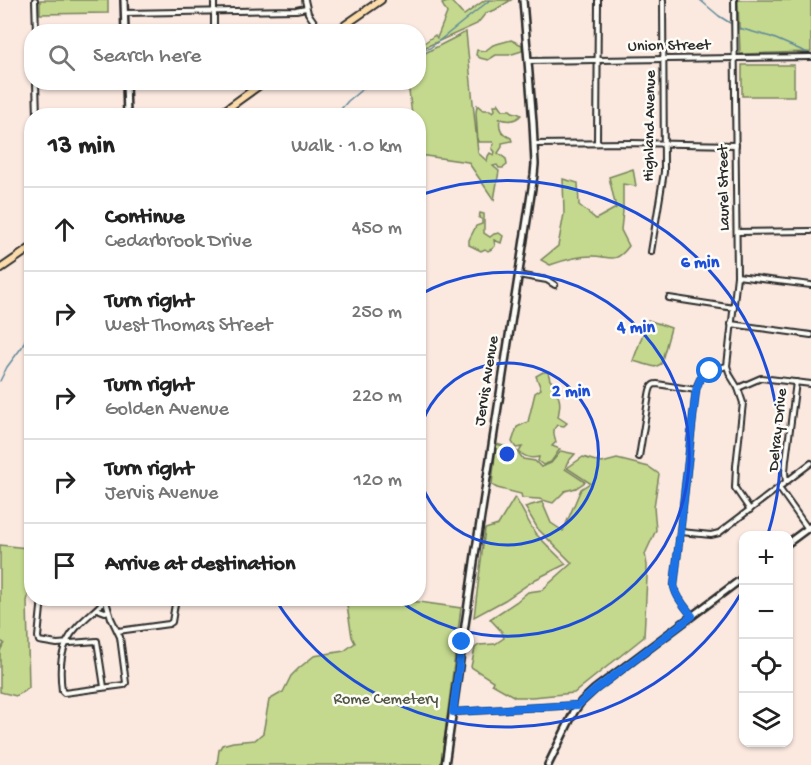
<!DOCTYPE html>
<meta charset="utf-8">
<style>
:root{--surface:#fff;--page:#f6f6f6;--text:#222;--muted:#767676;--line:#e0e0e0}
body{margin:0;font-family:"Gochi Hand",sans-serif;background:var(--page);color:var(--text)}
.controls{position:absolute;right:18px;bottom:18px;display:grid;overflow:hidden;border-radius:12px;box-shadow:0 2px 4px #0004}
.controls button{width:54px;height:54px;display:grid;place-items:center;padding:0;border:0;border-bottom:2px solid var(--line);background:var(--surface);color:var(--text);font:30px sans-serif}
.stop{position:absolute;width:18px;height:18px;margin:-14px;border:4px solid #1a73e8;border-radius:50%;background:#fff}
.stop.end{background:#1a73e8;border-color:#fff;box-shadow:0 2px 6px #0008}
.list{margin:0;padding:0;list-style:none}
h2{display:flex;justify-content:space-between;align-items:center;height:78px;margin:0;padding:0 24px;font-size:26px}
h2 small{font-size:20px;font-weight:400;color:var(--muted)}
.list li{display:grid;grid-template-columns:39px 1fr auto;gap:18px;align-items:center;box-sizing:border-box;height:84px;padding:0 24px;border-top:2px solid var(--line)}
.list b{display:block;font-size:22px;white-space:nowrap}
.list p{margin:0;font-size:20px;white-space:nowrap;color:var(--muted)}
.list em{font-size:20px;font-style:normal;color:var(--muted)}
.icon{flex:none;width:33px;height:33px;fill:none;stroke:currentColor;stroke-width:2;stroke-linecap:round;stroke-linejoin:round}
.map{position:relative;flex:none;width:811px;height:765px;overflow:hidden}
.search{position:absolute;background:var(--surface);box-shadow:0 2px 4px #0004;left:24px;top:24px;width:402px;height:66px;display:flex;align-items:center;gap:15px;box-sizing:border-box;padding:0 21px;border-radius:24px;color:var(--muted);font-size:22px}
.panel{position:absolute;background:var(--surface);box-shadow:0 2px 4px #0004;left:24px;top:108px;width:402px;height:498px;border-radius:24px}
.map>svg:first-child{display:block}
</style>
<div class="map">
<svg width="811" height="765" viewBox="0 0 811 765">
<rect width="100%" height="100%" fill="#fbe9e0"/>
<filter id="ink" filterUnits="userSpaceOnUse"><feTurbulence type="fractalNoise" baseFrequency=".0167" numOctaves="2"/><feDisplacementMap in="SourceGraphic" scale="12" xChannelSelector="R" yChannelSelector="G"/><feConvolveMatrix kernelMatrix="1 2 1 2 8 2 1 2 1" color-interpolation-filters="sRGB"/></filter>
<g filter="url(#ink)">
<g fill="#c4d98e" stroke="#78825c" stroke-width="1.5">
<path d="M40,0H108V13L40,14Z"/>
<path d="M485,0H511L495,10L486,13L477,24L419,50V46H420L435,35L437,38L447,13L442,4L450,1C456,5 458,11 464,15Z"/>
<path d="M738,0H811V52L740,54Z"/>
<path d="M466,32L478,153L487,161L488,156L490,153L494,155L495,152L492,148L494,144L493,142H478L476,113L477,105L483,110H490L493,112L495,110L494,105H497L498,103L503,110H510C513,114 518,112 521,115C515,122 506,121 499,118L500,119C498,129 502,134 511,138L512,141L502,143V147L498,153L506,159L507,165L503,168H499L497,165L493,166L499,171L494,200L468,162L419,155L418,116L412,115L408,83L418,82L419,56Z"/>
<path d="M511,40L522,45V51L509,55H496L488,60L480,58L476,55L477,50L485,51L493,45Z"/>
<rect x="742" y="65" width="52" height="31"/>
<path d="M633,169L636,186L623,184V211L621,230L629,246C615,265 610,256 592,256C577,256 564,260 550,265L541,260L558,246L564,214L563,179L578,183L579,205L596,219L616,208L609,177Z"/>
<path d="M480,213L484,214V233L490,237L494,234L499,233L503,236L501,243L494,240L495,246L492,249L488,251L485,249L481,251L469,245V240L476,226L482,224V219L479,218Z"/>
<path d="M648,320L671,328L661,364L655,367L633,361Z"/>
<path d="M543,372H548L550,380L557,386L554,390C562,398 560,407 558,417L567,423L564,426L557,425C552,430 554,435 556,442L552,446L560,449L551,462L543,465L538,461L539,457C530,459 526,457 519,452L522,447L516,448L512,442L517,427L528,422L535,393L541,389L536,376Z"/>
<path d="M496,444L511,448L518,452L523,459L535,461L541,467L551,463L561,451L575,454L567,463L565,469L585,482L576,488L565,491L553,503L539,499L522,498L521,494L497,488L492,485Z"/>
<path d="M583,457L602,463L617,459L649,467L659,474L654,507L656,530L645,554L647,565V577L644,637L574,693L532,697H515L492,684L493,681L471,667L475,648L479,645L495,644L504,638L502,632L490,619L516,602L528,592L542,590L572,563L538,529L525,507L542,502L551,523L563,531L581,489L590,483L567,468Z"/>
<path d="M515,497L535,533L566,564L536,579L505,600L474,617L485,529L498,525Z"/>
<path d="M0,545L27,548L31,550V584L27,601L29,688L16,696L0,692V651L4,643L0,641Z"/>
<path d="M346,599L419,602L461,608L441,765H217L219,750L222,745L233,742L255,740L263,733L269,700L283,692L291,676L299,668L314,656L344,651L355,643L352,637Z"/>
</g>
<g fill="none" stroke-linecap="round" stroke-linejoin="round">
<g stroke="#5f8999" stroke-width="1.5">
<path d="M700,0L719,16L730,23"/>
<path d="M739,28L771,37L808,53"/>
<path d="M418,52L430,48L490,0"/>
<path d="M335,116L348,101L371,82"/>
<path d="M0,381L7,367L22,347L32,325"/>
</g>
<g stroke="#2b2b2b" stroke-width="8">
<g id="street">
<path d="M35,0L36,32"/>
<path d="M214,0V32"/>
<path d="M305,0L308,13L321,32"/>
<path d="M734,0L737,276L727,366L730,375L738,388L743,403L736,466L735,488L750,510"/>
<path d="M124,13L296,10L306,8"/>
<path d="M528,61L811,57"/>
<path d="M36,82L37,116"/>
<path d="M597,143L598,0"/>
<path d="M534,144L631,143L736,145"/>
<path d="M738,232L811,231"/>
<path d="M651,252L664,172L663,0"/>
<path d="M518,275L547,280L555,285"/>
<path d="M737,276L811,285"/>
<path d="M669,298L734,308"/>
<path d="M731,324L811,335"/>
<path d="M738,388L761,378L811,384"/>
<path d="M639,457L649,395C650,389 651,384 657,384L696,390"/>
<path d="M786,482L785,472L786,460L796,382"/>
<path d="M779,488L808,529"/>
<path d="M681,532L711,535L719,533L811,463"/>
<path d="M42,598L38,637L39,641L57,644L97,641L104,687"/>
<path d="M105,600C96,610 86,617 77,627C60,645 59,667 62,691L64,693L124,685L126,683L120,637L111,618L105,598"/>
<path d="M97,609L105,612L108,611"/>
<path d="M692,616C685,607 676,597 674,586L696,390C700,371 711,371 727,366"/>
<path d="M118,631L169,624L172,622L176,598"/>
<path d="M453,712L578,705"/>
</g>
</g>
<g stroke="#2b2b2b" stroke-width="10">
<g id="secondary">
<path d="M124,0L125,32"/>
<path d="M126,82L127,116"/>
<path d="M788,543L811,526"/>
<path d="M445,765L475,555L534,175L535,164L533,123L523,0"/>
<path d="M548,765L574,712L581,702L595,689L744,577"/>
</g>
</g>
<g stroke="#2b2b2b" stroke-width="10">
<g id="primary">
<path d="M335,32L381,0"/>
<path d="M217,116L264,82"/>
<path d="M0,269L32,247"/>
</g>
</g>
<use href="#street" stroke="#fdfcf7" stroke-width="4"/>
<use href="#secondary" stroke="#fdfcf7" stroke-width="5"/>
<use href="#primary" stroke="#fddcac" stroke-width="6"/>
</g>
</g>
<g fill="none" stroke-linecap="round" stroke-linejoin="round" filter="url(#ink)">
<path stroke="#1a73e8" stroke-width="8" d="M462,642L453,712L578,705L595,690L692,616C685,607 676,597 674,586L696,390L700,379L710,371"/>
</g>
<g fill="none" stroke="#1d4ed8" stroke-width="3">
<path d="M419 433A91 91 0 1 1 419 475"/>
<path d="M419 295A182 182 0 1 1 397 599"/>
<path d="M743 590A273 273 0 0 1 275 599M420 195A273 273 0 0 1 768 534"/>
</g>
<g text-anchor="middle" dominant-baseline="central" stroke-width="5" stroke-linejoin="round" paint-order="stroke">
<g font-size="16" fill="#2b2b2b" stroke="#fdfcf7">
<text transform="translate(669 47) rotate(-1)">Union Street</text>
<text transform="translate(651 126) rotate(-89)">Highland Avenue</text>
<text transform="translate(725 188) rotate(-91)">Laurel Street</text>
<text transform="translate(488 381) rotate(-81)">Jervis Avenue</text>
<text transform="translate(779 430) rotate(-84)">Delray Drive</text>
</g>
<g font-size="16" fill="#515644" stroke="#fdfcf7">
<text x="386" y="700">Rome Cemetery</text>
</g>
</g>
<circle cx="507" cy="454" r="9" fill="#1d4ed8" stroke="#fdfcf7" stroke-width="3"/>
<g font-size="18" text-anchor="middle" font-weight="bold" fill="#1d4ed8" stroke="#fdfcf7" stroke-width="5" stroke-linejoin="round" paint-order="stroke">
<text x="700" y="267">6 min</text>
<text x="636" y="332">4 min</text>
<text x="571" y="396">2 min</text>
</g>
</svg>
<div class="controls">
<button>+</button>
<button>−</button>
<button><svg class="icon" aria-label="locate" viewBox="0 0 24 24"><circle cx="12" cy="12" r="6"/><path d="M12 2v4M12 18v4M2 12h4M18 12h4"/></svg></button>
<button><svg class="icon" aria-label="layers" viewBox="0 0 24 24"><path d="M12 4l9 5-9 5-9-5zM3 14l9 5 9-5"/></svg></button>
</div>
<div class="stop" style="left:710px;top:371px"></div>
<div class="stop end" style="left:462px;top:642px"></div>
<div class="search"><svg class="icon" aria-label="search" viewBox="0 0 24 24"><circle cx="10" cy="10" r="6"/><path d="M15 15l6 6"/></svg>Search here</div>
<section class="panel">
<h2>13 min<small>Walk · 1.0 km</small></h2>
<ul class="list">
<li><svg class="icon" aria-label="ahead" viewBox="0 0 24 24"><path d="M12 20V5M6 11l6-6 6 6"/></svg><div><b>Continue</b><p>Cedarbrook Drive</p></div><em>450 m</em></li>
<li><svg class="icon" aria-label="right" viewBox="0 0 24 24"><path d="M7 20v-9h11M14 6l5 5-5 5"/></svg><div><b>Turn right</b><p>West Thomas Street</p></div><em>250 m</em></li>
<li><svg class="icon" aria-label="right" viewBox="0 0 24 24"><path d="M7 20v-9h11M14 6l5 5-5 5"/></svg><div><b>Turn right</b><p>Golden Avenue</p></div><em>220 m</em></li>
<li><svg class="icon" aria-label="right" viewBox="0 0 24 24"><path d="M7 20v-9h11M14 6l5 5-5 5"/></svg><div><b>Turn right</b><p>Jervis Avenue</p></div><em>120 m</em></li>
<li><svg class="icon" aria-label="arrive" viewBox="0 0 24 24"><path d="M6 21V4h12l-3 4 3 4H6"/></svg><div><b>Arrive at destination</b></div></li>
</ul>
</section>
</div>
